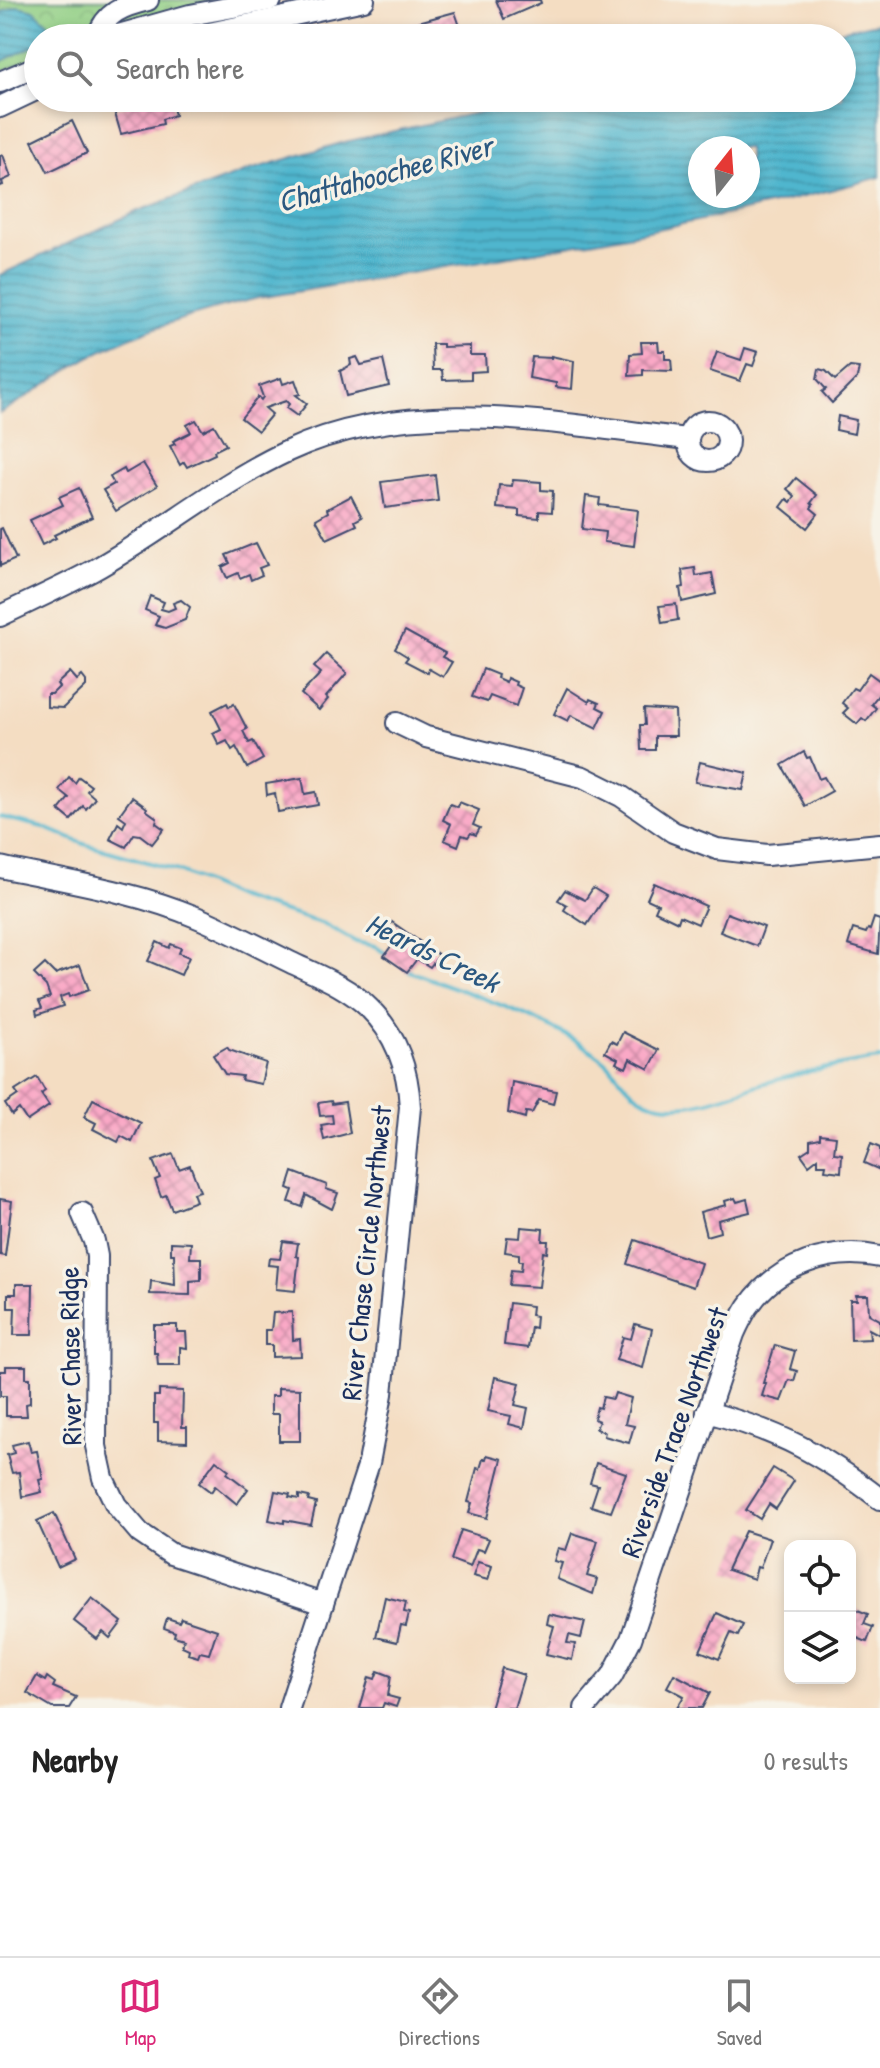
<!DOCTYPE html>
<style>
:root{--surface:#fff;--page:#f2f2f2;--text:#222;--muted:#767676;--line:#e0e0e0;--accent:#db2777}
body{margin:0;font-family:"Patrick Hand",sans-serif;background:var(--page);color:var(--text)}
.controls{position:absolute;right:24px;bottom:24px;display:grid;overflow:hidden;border-radius:16px;box-shadow:0 4px 12px #0003}
.controls button{width:72px;height:72px;display:grid;place-items:center;padding:0;border:0;border-bottom:2px solid var(--line);background:var(--surface);color:var(--text);font:40px sans-serif}
.compass{position:absolute;left:688px;top:136px;width:72px;height:72px;border-radius:50%;background:var(--surface);box-shadow:0 4px 12px #0003;rotate:17deg}
.list{margin:0;padding:0;list-style:none}
h2{display:flex;justify-content:space-between;align-items:center;height:104px;margin:0;padding:0 32px;font-size:34px}
h2 small{font-size:26px;font-weight:400;color:var(--muted)}
.icon{flex:none;width:44px;height:44px;fill:none;stroke:currentColor;stroke-width:2;stroke-linecap:round;stroke-linejoin:round}
.map{position:relative;flex:none;width:880px;height:1708px;overflow:hidden}
.search{position:absolute;background:var(--surface);box-shadow:0 4px 12px #0003;left:24px;right:24px;top:24px;height:88px;display:flex;align-items:center;gap:20px;box-sizing:border-box;padding:0 28px;border-radius:44px;color:var(--muted);font-size:30px}
.sheet{height:248px;background:var(--surface)}
nav{display:flex;justify-content:space-around;align-items:center;box-sizing:border-box;height:112px;border-top:2px solid var(--line);background:var(--surface);font-size:22px;color:var(--muted)}
nav a{display:grid;justify-items:center;gap:4px}
nav .on{color:var(--accent)}
.map>svg:first-child{display:block}
</style>
<div class="map">
<svg width="880" height="1708" viewBox="0 0 880 1708">
<defs>
<pattern id="park-crowns" width="20" height="18" patternUnits="userSpaceOnUse" patternTransform="scale(2)"><rect width="20" height="18" fill="#91cf85"/><path d="M2 6a3 3 0 1 1 6 0M12 15a3 3 0 1 1 6 0" fill="none" stroke="#7cb275"/></pattern>
<pattern id="water-rules" width="6" height="5" patternUnits="userSpaceOnUse" patternTransform="scale(2)"><rect width="6" height="5" fill="#50b6ce"/><path d="M0 2.5h6" fill="none" stroke="#4294aa"/></pattern>
<pattern id="building-cross-hatch" width="8" height="8" patternUnits="userSpaceOnUse" patternTransform="scale(2)"><rect width="8" height="8" fill="#faa8c6"/><path d="M0 0l8 8M0 8l8-8" fill="none" stroke="#ca89a4"/></pattern>
</defs>
<rect width="100%" height="100%" fill="#f7f3e8"/>
<filter id="ink" filterUnits="userSpaceOnUse"><feTurbulence type="fractalNoise" baseFrequency=".0125" numOctaves="2"/><feDisplacementMap in="SourceGraphic" scale="16" xChannelSelector="R" yChannelSelector="G"/><feConvolveMatrix kernelMatrix="1 2 1 2 8 2 1 2 1" color-interpolation-filters="sRGB"/></filter>
<filter id="wash" filterUnits="userSpaceOnUse"><feTurbulence type="fractalNoise" baseFrequency=".006" numOctaves="4" result="noise"/><feDisplacementMap in="SourceGraphic" scale="32" xChannelSelector="R" yChannelSelector="G"/><feGaussianBlur stdDeviation="1.8" result="paint"/><feColorMatrix in="noise" values="0 0 0 0 0 0 0 0 0 0 0 0 0 0 0 0 0 1.4 0 .05"/><feComposite in="paint" operator="in"/></filter>
<g filter="url(#wash)">
<rect width="100%" height="100%" fill="#f4ddc2"/>
<path fill="url(#park-crowns)" stroke="#567f72" stroke-width="2" d="M0,0H221L133,19L83,38H38V56L0,72Z"/>
<g fill="url(#water-rules)" stroke="#367296" stroke-width="2" fill-rule="evenodd">
<path d="M18,6L34,10L49,24L45,38H38V44L0,62V13Z"/>
<path d="M880,22V177C677,233 466,263 258,298C200,312 142,329 89,357C58,374 31,396 0,413V275L138,211L250,170L345,142L543,98H842V38H810ZM748,148V196H700V148Z"/>
</g>
<g fill="none" stroke-linecap="round" stroke-linejoin="round">
<g stroke="#50b6ce" stroke-width="4">
<path d="M0,817L43,827L84,844L178,871L236,897L324,924L356,942L375,946L390,957"/>
<path d="M407,970C471,995 544,1015 600,1057C623,1075 628,1099 661,1105C695,1110 729,1094 761,1084C801,1073 839,1064 880,1059"/>
</g>
</g>
<g id="blocks">
<g fill="url(#building-cross-hatch)">
<path d="M496,0H540L541,3L504,19Z"/>
<path d="M455,12L463,35L455,38H416L411,24Z"/>
<path d="M147,98H170L175,115L162,119L163,124L121,134L114,110Z"/>
<path d="M72,121L87,153L48,172L32,141Z"/>
<path d="M3,155L11,177L2,181L3,185L0,186V156Z"/>
<path d="M641,342H658L659,351H665V359H671L672,371L643,370V375L629,376L630,354L642,353Z"/>
<path d="M432,344H443V347L470,346V355H485L486,371L471,372V379L443,380L442,370H433Z"/>
<path d="M745,348L758,352L753,366L747,364L740,381L710,371L717,352L741,360Z"/>
<path d="M551,356L574,361L572,389L556,387V383L529,378L532,357L551,358Z"/>
<path d="M357,357L361,365L383,360L389,386L346,396L340,371L351,365L350,359Z"/>
<path d="M850,367L859,368L857,378L832,403L822,392L826,389L817,379L819,369L826,371L835,380Z"/>
<path d="M281,378L283,384L295,380L300,394L296,395L307,404L297,416L286,408L289,404L286,401L265,408L272,414L258,431L241,418L258,397L261,400L263,397L259,386Z"/>
<path d="M838,416L856,420L854,434L836,430Z"/>
<path d="M196,420L203,431L214,425L226,445L214,451L215,454L187,467L184,462L180,465L170,446L175,444L173,441L191,432L187,425Z"/>
<path d="M143,463L157,486L116,511L103,490L114,484L110,477L124,469L126,473Z"/>
<path d="M435,475L438,501L385,508L381,482Z"/>
<path d="M796,478L817,495L811,503L813,505L811,508L818,514L807,528L781,507L787,499L791,502L795,496L787,489Z"/>
<path d="M513,480L541,482V490L553,491L552,512L539,511V518L519,516V510L497,508L499,485L512,486Z"/>
<path d="M79,488L92,517L54,535L56,538L42,545L30,520L63,505L59,497Z"/>
<path d="M351,496L362,517L355,521L357,525L327,539L316,519L328,512L327,509Z"/>
<path d="M586,496L600,498L599,505L638,510L634,546L604,542L605,532L582,529Z"/>
<path d="M2,528L16,559L0,566V529Z"/>
<path d="M256,543L267,565L259,568L262,575L251,580L249,574L240,578L238,573L227,578L222,567L230,563L226,555Z"/>
<path d="M695,568L696,576L712,573L716,594L682,602L680,588L684,587L682,570Z"/>
<path d="M150,596L164,602L161,609L168,611L175,608L173,603L181,600L190,607L185,620L165,628L155,625L159,616L145,610Z"/>
<path d="M676,604L678,620L662,623L659,606Z"/>
<path d="M405,631L445,653L442,657L452,662L443,677L429,669L428,673L405,661L408,657L395,649Z"/>
<path d="M326,654L347,673L326,697L328,699L319,710L301,694L321,673L314,667Z"/>
<path d="M483,669L498,675L497,678L506,682L507,678L516,682L515,685L522,688L516,706L490,696L487,702L472,697Z"/>
<path d="M70,672L77,680L82,676L86,681V686L63,708L47,707V694H52L59,687L57,684Z"/>
<path d="M869,673L880,681V693L871,704L876,708L866,721L862,718L857,724L843,713L848,708L842,703L853,688L857,690Z"/>
<path d="M567,688L589,702L590,699L599,703L597,707L605,711L597,728L571,715L568,721L554,714Z"/>
<path d="M227,703L229,707L234,704L247,729L243,731L249,743L253,741L263,759L247,768L236,747L232,750L227,741L219,745L213,733L221,729L212,711Z"/>
<path d="M644,709L675,711L676,736H655V750H641L640,725H645Z"/>
<path d="M804,752L807,758L810,757L819,779L824,777L832,791L805,806L782,765Z"/>
<path d="M700,762L747,773L743,790L695,782Z"/>
<path d="M69,777L75,783L79,777L91,786L87,791L95,798L86,809L83,806L71,820L59,810L69,798L59,790Z"/>
<path d="M302,778L305,794L316,792L318,805L278,812L275,793L267,795L266,784Z"/>
<path d="M132,797L147,808L146,810L157,818L156,823L164,829L152,844L140,835L134,834L126,847L110,839L118,823L123,827L126,820L119,815Z"/>
<path d="M459,802L479,810L473,825L480,828L476,835L471,833L468,837L462,835L458,846L444,840L451,824L443,820L450,804L457,807Z"/>
<path d="M654,883L706,906L698,924L680,916L678,922L655,911L658,904L647,899Z"/>
<path d="M593,888L606,896L587,925L564,910L567,905L558,900L565,890L585,900Z"/>
<path d="M727,913L764,927L757,946L720,932Z"/>
<path d="M874,918L880,920L878,954L848,945L853,929L866,933L868,929L870,930Z"/>
<path d="M392,922L439,955L430,967L417,959L407,972L384,956L394,942L383,934Z"/>
<path d="M157,942L169,948L171,944L181,948L179,953L189,957L181,975L148,961Z"/>
<path d="M45,964L55,974L80,965L89,990L69,997L68,994L60,997L63,1006L37,1015L36,1010L42,1008L39,1001L50,997L46,986L34,974Z"/>
<path d="M623,1032L659,1050L649,1069L630,1059L626,1068L616,1063L618,1059L605,1052L611,1041L617,1044Z"/>
<path d="M227,1047L229,1050L266,1063L261,1084L241,1080L242,1076L225,1074L213,1055Z"/>
<path d="M37,1077L45,1091L41,1094L49,1106L27,1121L19,1109L12,1115L5,1104L18,1095L15,1091Z"/>
<path d="M512,1082L556,1091L553,1104L539,1100L532,1113L526,1112L525,1118L508,1113Z"/>
<path d="M93,1099L141,1123L132,1142L121,1136L118,1142L93,1129L96,1123L84,1117Z"/>
<path d="M331,1101L332,1104L345,1102L350,1133L324,1140L321,1125L333,1123L332,1115L320,1116L318,1103Z"/>
<path d="M820,1134L836,1136L834,1153L842,1154L841,1172L825,1170L826,1165H818V1158L809,1165L801,1154L810,1148V1140L820,1138Z"/>
<path d="M871,1144L880,1148V1170L864,1163Z"/>
<path d="M173,1154L179,1169L190,1165L200,1191L193,1193L196,1201L172,1210L166,1195L161,1197L155,1180L160,1178L153,1161Z"/>
<path d="M293,1172L327,1185L326,1189L338,1193L332,1209L306,1195L302,1207L289,1202L293,1190L288,1188Z"/>
<path d="M735,1198L737,1202L747,1199L750,1212L718,1220L720,1232L706,1236L700,1212L726,1205L725,1201Z"/>
<path d="M0,1199L12,1201L5,1256L0,1255Z"/>
<path d="M521,1227L543,1229L542,1241H548L547,1253L543,1252L539,1287L509,1285L511,1270L521,1271L522,1261H519V1254L505,1252L507,1237L520,1238Z"/>
<path d="M635,1240L701,1263L693,1287L627,1264Z"/>
<path d="M283,1241L298,1243L296,1256L299,1257L295,1291L276,1289L278,1266L268,1265L269,1258L280,1259Z"/>
<path d="M171,1242L191,1243L190,1258H201V1280L190,1281V1295L150,1294L151,1281L175,1285L174,1254H171Z"/>
<path d="M16,1284H33L32,1335H14L15,1308H8V1294H16Z"/>
<path d="M856,1295H868L869,1314L880,1320V1335L869,1329L870,1339L851,1340L850,1300H857Z"/>
<path d="M509,1303L532,1306L531,1315L536,1316L535,1328L531,1327L528,1348L504,1345Z"/>
<path d="M292,1312L293,1340L300,1339L301,1356L272,1357V1345H265V1330H271L273,1313Z"/>
<path d="M635,1324L652,1329L643,1368L616,1360L623,1337L631,1339Z"/>
<path d="M154,1325H177V1332H186L187,1348L180,1347V1365H158L157,1353H154Z"/>
<path d="M775,1345L795,1351L790,1369L797,1371L794,1381L789,1380L781,1401L762,1396L766,1383H763Z"/>
<path d="M6,1366H26V1378H30V1403L26,1404L27,1416H6V1396H0V1371H6Z"/>
<path d="M495,1377L520,1383L515,1405L528,1408L524,1428L509,1424L511,1416L488,1411Z"/>
<path d="M278,1388L300,1389V1441H279V1414H271V1396H278Z"/>
<path d="M159,1390L183,1391L182,1427H187V1442L158,1441V1423H154V1396H159Z"/>
<path d="M615,1393L631,1398L625,1424L634,1426L629,1443L604,1436L605,1432L596,1429L599,1421L594,1419L597,1407L600,1408L603,1397L613,1399Z"/>
<path d="M28,1441L31,1452L37,1451L43,1479L39,1480L42,1492L22,1497L19,1472L12,1473L7,1455L14,1453L12,1445Z"/>
<path d="M487,1455L502,1459L487,1518L469,1513L472,1503L468,1502L477,1468L480,1469L483,1459H486Z"/>
<path d="M216,1460L229,1470L227,1473L248,1489L237,1504L215,1486L211,1492L199,1483Z"/>
<path d="M596,1463L626,1473L611,1512L591,1506L598,1485L590,1483Z"/>
<path d="M773,1468L794,1481L776,1509L769,1504L760,1519L746,1510Z"/>
<path d="M275,1491L290,1494L289,1497L299,1499V1495L309,1497L308,1501L316,1503L311,1525L284,1520V1523L269,1520Z"/>
<path d="M54,1513L75,1559L58,1567L37,1521Z"/>
<path d="M461,1530L489,1539L484,1551L477,1549L470,1567L451,1560Z"/>
<path d="M745,1531L770,1539L760,1568L757,1567L754,1579L727,1570Z"/>
<path d="M572,1533L598,1541L587,1576L597,1579L593,1594L557,1579L562,1563L554,1561L558,1548L566,1550Z"/>
<path d="M478,1562L492,1566L488,1580L473,1576Z"/>
<path d="M385,1597L406,1602L404,1612L409,1613L406,1626L401,1625L397,1642L376,1637Z"/>
<path d="M92,1598L122,1622L110,1638L103,1632L97,1639L74,1621Z"/>
<path d="M850,1607L868,1614L864,1624L873,1627L867,1642L850,1635Z"/>
<path d="M717,1613L743,1625L738,1636L731,1633L719,1659L700,1651Z"/>
<path d="M549,1614L585,1622L581,1638L569,1635L567,1643L575,1644L572,1660L546,1654L554,1626L547,1624Z"/>
<path d="M167,1618L179,1622L181,1618L217,1630L209,1654L200,1652L198,1657L188,1654L189,1649L182,1646L184,1639L174,1636L175,1632L164,1628Z"/>
<path d="M502,1668L524,1675L514,1708H490Z"/>
<path d="M378,1671L391,1676L388,1696L399,1699L396,1707L384,1703L382,1708H360L369,1677L375,1679Z"/>
<path d="M674,1674L710,1693L702,1708H677L684,1696L667,1687Z"/>
<path d="M37,1676L45,1681L47,1677L55,1683L53,1687L76,1697L69,1708H52L27,1693Z"/>
</g>
</g>
</g>
<g filter="url(#ink)">
<use href="#blocks" fill-opacity="0" stroke="#3c496d" stroke-width="2"/>
<g fill="none" stroke-linecap="round" stroke-linejoin="round">
<g stroke="#3c496d" stroke-width="24">
<g id="minor">
<path d="M97,38C105,12 123,6 148,0"/>
<path d="M108,38L190,15L271,0"/>
<path d="M186,38L364,0"/>
<path d="M0,82L38,66"/>
<path d="M0,107L38,89"/>
<circle cx="708" cy="441" r="20"/>
<path d="M0,616C31,601 62,587 92,571C159,534 219,483 288,451C412,393 558,424 688,439"/>
<path d="M397,723L426,737L583,777L621,796L673,832L717,849L767,855L880,844"/>
<path d="M0,867C65,881 134,891 196,917C228,930 259,947 290,962C317,975 347,986 369,1008C397,1035 408,1069 410,1107L382,1394L369,1463L289,1708"/>
<path d="M82,1213L94,1241L97,1256L96,1446L103,1478L116,1505L140,1533L171,1554L323,1604"/>
<path d="M707,1412C779,1431 822,1454 880,1499"/>
<path d="M585,1708L612,1676L631,1639L734,1334C738,1325 743,1315 748,1307C777,1264 831,1247 880,1257"/>
</g>
</g>
<use href="#minor" stroke="#fff" stroke-width="20"/>
</g>
</g>
<g text-anchor="middle" dominant-baseline="central" stroke-width="7" stroke-linejoin="round" paint-order="stroke">
<g font-size="28" fill="#1b2f5e" stroke="#f7f3e8">
<text transform="translate(366 1253) rotate(-84)">River Chase Circle Northwest</text>
<text transform="translate(70 1356) rotate(-91)">River Chase Ridge</text>
<text transform="translate(674 1432) rotate(-70)">Riverside Trace Northwest</text>
</g>
<g font-size="30" font-style="italic" fill="#2b5880" stroke="#f7f3e8">
<text transform="translate(385 173) rotate(-15)">Chattahoochee River</text>
<text transform="translate(433 952) rotate(26)">Heards Creek</text>
</g>
</g>
</svg>
<div class="controls">
<button><svg class="icon" aria-label="locate" viewBox="0 0 24 24"><circle cx="12" cy="12" r="6"/><path d="M12 2v4M12 18v4M2 12h4M18 12h4"/></svg></button>
<button><svg class="icon" aria-label="layers" viewBox="0 0 24 24"><path d="M12 4l9 5-9 5-9-5zM3 14l9 5 9-5"/></svg></button>
</div>
<svg class="compass" viewBox="-18 -18 36 36"><path d="M0-13l5 13h-10z" fill="#e53935"/><path d="M0 13l5-13h-10z" fill="#767676"/></svg>
<div class="search"><svg class="icon" aria-label="search" viewBox="0 0 24 24"><circle cx="10" cy="10" r="6"/><path d="M15 15l6 6"/></svg>Search here</div>
</div>
<section class="sheet">
<h2>Nearby<small>0 results</small></h2>
<ul class="list">
</ul>
</section>
<nav>
<a class="on"><svg class="icon" aria-label="map" viewBox="0 0 24 24"><path d="M3 6l6-2 6 2 6-2v14l-6 2-6-2-6 2zM9 4v14M15 6v14"/></svg>Map</a>
<a><svg class="icon" aria-label="directions" viewBox="0 0 24 24"><path d="M12 3l9 9-9 9-9-9zM9 14v-3h6M13 9l2 2-2 2"/></svg>Directions</a>
<a><svg class="icon" aria-label="saved" viewBox="0 0 24 24"><path d="M7 4h10v16l-5-4-5 4z"/></svg>Saved</a>
</nav>
